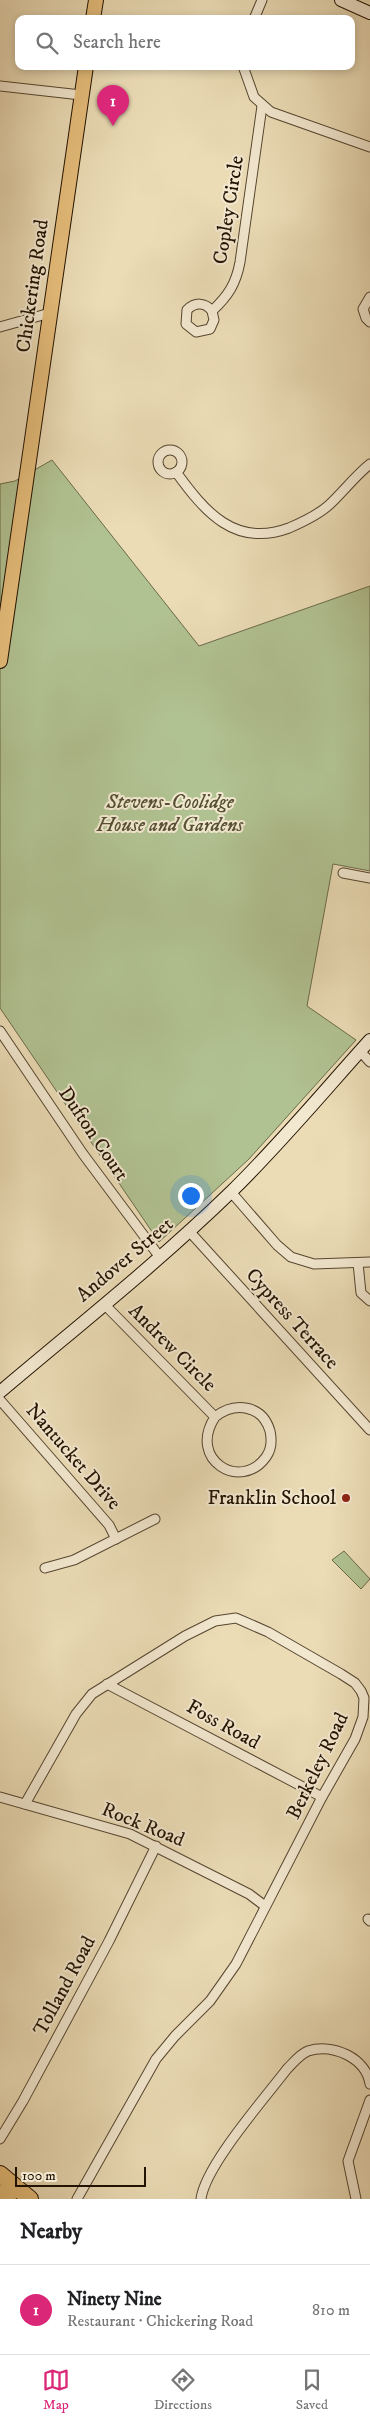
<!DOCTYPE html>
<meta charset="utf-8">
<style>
:root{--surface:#fff;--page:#f2f2f2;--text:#202124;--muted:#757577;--line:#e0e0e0;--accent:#db2777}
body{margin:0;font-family:"IM FELL DW Pica",serif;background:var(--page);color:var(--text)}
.scale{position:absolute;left:15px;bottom:12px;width:131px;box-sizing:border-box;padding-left:5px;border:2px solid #231302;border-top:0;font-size:14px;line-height:18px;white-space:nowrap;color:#231302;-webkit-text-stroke:4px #f2e8d0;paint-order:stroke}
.you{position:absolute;left:190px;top:1195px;width:18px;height:18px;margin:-12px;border:4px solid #fff;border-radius:50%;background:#1a73e8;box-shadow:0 0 0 8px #1a73e833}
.badge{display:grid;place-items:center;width:32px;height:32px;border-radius:50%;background:var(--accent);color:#fff;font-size:16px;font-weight:700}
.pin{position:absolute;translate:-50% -41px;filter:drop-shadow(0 1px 2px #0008)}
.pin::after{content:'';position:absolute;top:26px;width:18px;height:15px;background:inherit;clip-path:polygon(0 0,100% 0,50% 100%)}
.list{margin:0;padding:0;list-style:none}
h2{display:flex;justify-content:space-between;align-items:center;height:65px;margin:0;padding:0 20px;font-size:21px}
h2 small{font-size:16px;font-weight:400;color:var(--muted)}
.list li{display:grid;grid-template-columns:32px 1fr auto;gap:15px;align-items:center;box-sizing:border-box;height:90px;padding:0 20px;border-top:1px solid var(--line)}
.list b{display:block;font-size:19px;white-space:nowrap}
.list p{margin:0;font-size:16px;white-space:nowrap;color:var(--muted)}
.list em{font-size:16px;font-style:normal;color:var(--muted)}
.icon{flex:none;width:28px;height:28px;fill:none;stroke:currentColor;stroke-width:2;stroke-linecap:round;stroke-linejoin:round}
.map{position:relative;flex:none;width:370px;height:2199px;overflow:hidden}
.search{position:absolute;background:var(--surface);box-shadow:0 2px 8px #0003;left:15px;right:15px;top:15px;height:55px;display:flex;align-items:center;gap:12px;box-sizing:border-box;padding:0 18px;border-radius:10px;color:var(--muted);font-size:19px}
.sheet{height:155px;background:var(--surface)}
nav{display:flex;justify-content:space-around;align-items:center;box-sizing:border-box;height:70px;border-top:1px solid var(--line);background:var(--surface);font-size:14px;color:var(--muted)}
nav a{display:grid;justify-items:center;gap:2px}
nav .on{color:var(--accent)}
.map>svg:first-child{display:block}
</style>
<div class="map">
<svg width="370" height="2199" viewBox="0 0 370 2199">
<rect width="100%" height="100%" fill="#ebdcb6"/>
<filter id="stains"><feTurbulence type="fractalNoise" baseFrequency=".004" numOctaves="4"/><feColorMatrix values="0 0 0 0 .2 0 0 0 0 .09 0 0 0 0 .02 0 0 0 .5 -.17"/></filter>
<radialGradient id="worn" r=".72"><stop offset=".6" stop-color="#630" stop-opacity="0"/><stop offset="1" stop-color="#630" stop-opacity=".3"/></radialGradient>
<g fill="#b1c292" stroke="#6a6a4a">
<path d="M52,460L199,646L370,586V871L333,864L307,1006L356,1040L249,1159L159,1242L0,1008V484L15,481Z"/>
<path d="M344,1551L370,1579L361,1589L332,1560Z"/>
</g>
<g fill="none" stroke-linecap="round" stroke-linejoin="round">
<g stroke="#55452f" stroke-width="11">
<g id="street">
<path d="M254,19L262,0"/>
<path d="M243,66L254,97L271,112L370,147"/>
<path d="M0,86L81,95"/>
<path d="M370,297L363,309L366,318L370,322"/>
<path d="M212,311C205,302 195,302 187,310L186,324L196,332L210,329L214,320L212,311C228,296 236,284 240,262L262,106"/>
<path d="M0,327L50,313"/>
<circle cx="170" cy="462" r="12"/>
<path d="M176,472C205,512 235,548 289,528C303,522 318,515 329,505C343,492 355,476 370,464"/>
<path d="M343,873L370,878"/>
<path d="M0,1031L83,1154L159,1256"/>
<path d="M360,1051L370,1062"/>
<path d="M231,1192L277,1245L291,1257L314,1264L370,1262"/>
<path d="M189,1231L370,1430"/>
<path d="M358,1263L361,1293L370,1301"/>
<path d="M104,1304L215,1417C187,1460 241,1492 266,1457C271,1450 272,1440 270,1431C262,1404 234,1402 215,1417"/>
<path d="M0,1400L109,1525L116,1539"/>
<path d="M45,1568L74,1560L155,1519"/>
<path d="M107,1684L322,1797"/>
<path d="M0,1797L130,1834L249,1894L265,1906"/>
<path d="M25,1804L76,1714L92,1694L185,1636L215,1621L236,1618L268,1632L341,1674L355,1683L361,1691L364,1698L363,1717L355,1739L322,1797L236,1964L210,2001L175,2036L156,2059L77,2199"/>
<path d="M368,1919L370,1921"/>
<path d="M0,2139L23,2101L109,1941L156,1846"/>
<path d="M201,2199C205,2166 265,2098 287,2069C294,2062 300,2054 308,2051C333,2043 366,2058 370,2084"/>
<path d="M356,2199L348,2161L370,2100"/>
</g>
</g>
<g stroke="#231302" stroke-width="14">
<g id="secondary">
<path d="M341,0L370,13"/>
<path d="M0,1392C78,1326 159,1262 232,1191C281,1143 324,1091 370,1040"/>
</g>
</g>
<g stroke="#231302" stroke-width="16">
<g id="primary">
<path d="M93,19L96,0"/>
<path d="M0,661L86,66"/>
</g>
</g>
<g stroke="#231302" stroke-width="18">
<g id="highway">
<path d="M0,2174L30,2199"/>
<path d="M0,2193L8,2199"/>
</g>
</g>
<use href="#street" stroke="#f2e8d0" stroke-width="9"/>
<use href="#secondary" stroke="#f2e8d0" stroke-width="12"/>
<use href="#primary" stroke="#e6be7b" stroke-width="14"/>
<use href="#highway" stroke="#e6be7b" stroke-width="16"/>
</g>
<circle fill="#8f2418" stroke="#f2e8d0" stroke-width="2" cx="346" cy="1498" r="5"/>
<g text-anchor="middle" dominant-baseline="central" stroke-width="4" stroke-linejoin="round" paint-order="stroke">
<g font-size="20" fill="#231302" stroke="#f2e8d0">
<text transform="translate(229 210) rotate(-81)">Copley Circle</text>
<text transform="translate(33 286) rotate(-82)">Chickering Road</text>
<text transform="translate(93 1134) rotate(56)">Dufton Court</text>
<text transform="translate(125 1260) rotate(-40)">Andover Street</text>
<text transform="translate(292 1319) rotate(48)">Cypress Terrace</text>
<text transform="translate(172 1348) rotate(45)">Andrew Circle</text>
<text transform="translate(73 1457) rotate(49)">Nantucket Drive</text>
<text transform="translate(223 1725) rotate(29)">Foss Road</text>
<text transform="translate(318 1766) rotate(-64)">Berkeley Road</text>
<text transform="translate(143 1825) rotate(22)">Rock Road</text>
<text transform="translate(65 1986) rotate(-62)">Tolland Road</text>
</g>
<g font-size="20" font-style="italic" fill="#555034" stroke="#f2e8d0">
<text x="170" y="802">Stevens-Coolidge<tspan x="170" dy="23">House and Gardens</tspan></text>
</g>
<g font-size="20" fill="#231302" stroke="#f2e8d0" text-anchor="end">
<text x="336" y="1498">Franklin School</text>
</g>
</g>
<rect width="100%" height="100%" filter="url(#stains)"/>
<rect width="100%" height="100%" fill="url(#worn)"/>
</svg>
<div class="scale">100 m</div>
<div class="you"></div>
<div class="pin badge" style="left:113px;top:126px">1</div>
<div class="search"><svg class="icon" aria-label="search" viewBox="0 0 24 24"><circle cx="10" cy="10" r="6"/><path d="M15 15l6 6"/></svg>Search here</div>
</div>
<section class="sheet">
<h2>Nearby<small></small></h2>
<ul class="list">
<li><span class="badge">1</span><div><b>Ninety Nine</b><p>Restaurant · Chickering Road</p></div><em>810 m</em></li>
</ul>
</section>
<nav>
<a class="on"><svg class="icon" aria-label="map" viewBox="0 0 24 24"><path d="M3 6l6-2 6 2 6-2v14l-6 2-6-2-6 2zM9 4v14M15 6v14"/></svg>Map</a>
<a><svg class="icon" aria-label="directions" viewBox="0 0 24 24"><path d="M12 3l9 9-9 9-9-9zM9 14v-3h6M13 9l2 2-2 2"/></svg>Directions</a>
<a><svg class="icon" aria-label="saved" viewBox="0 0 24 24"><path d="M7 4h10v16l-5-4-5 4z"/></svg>Saved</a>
</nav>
